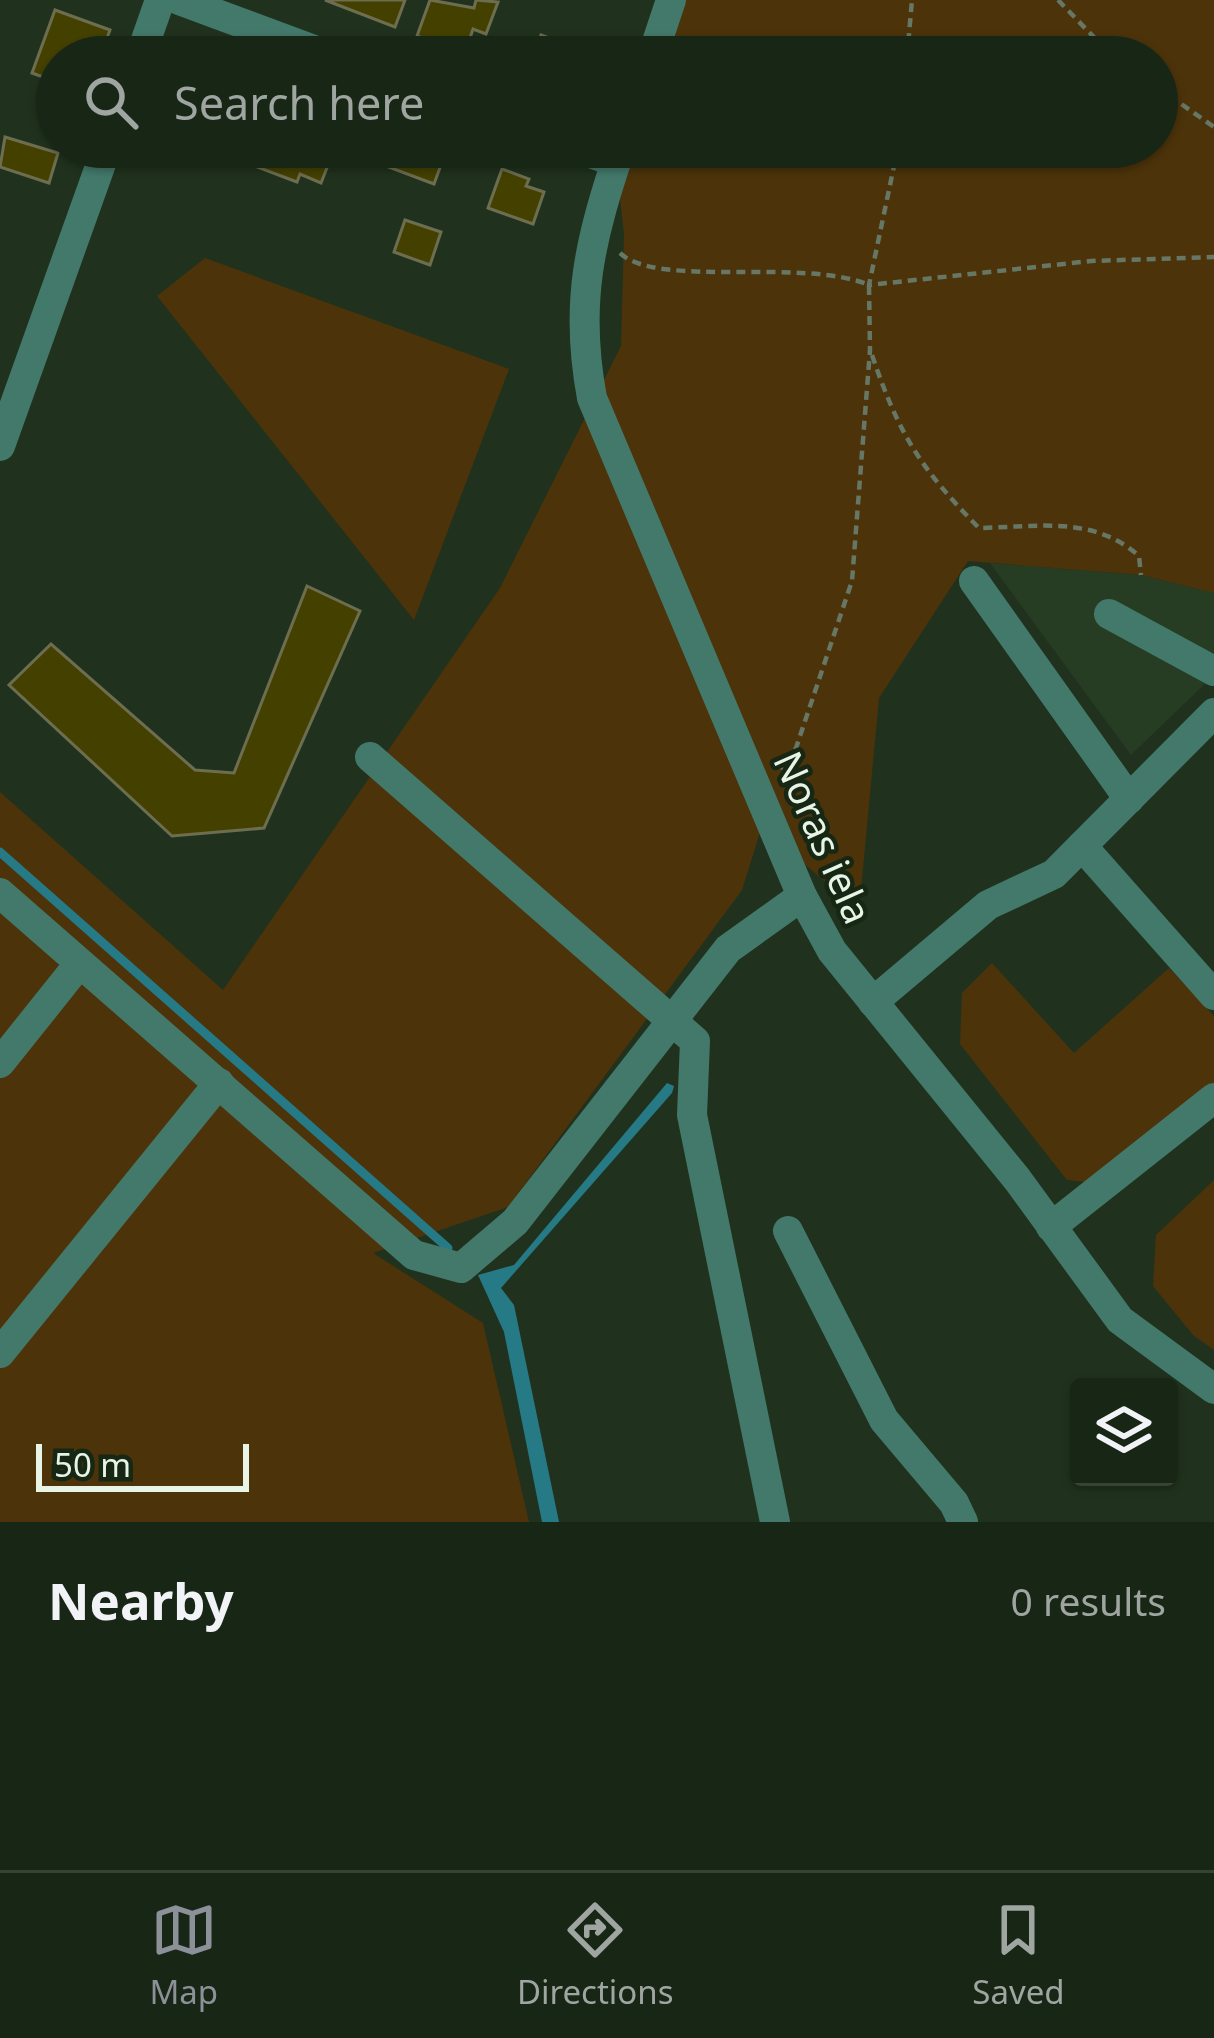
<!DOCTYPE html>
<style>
:root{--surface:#182616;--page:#253223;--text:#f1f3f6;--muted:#9fa5a1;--line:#364335;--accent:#8c9099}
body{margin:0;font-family:"Noto Sans",sans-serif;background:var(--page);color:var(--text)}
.controls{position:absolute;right:36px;bottom:36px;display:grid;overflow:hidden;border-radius:12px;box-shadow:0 3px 9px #0004}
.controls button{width:108px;height:108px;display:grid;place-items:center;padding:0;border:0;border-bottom:3px solid var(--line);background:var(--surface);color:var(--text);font:60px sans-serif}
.scale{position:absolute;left:36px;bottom:30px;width:213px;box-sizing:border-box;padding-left:12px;border:6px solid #e8f4e6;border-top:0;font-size:33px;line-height:42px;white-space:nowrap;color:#e8f4e6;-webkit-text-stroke:9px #162714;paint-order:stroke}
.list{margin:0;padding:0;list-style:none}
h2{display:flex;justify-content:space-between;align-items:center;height:156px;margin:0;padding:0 48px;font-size:51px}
h2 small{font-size:39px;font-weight:400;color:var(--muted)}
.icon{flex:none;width:66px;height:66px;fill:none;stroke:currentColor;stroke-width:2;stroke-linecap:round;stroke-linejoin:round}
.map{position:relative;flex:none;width:1214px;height:1522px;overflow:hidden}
.search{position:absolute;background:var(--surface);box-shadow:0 3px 9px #0004;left:36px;right:36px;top:36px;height:132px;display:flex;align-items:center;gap:30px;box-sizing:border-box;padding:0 42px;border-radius:66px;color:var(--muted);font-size:45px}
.sheet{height:348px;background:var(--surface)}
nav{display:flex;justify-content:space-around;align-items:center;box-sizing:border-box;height:168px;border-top:3px solid var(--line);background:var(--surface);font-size:33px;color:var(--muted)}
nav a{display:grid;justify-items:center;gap:6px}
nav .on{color:var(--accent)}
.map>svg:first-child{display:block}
</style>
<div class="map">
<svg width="1214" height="1522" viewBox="0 0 1214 1522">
<rect width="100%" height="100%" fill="#20321d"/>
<path fill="#263d23" d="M990,563L1141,575L1214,593V675L1131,755Z"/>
<g fill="#4c330a">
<path d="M671,0H1214V593L1141,575L968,561L879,698L860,901L843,898L762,826L742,890L508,1207L373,1253L483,1323L529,1522H0V792L223,990L500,588L621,346L624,234L616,162L621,147H1157V57H652Z"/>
<path d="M205,258L509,369L414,620L157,296Z"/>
<path d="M992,963L1074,1053L1169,968L1214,1016V1091L1104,1184L1067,1180L960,1044L962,993Z"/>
<path d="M1214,1180V1350L1193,1335L1153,1286L1156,1235Z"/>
</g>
<path fill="#267a86" d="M667,1083L674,1086L672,1093L501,1288L514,1305L559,1522H542L504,1332L478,1275L514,1265Z"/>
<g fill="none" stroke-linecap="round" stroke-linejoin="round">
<path stroke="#267a86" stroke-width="9" d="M0,852L448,1248"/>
</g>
<g fill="#444100" stroke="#6d6d50" stroke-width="3">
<path d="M325,0H405L395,27Z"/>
<path d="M430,0L474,8L476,0L498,2L486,34L473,29L465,53L417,36Z"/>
<path d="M55,10L110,30L100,57H57V82L32,73Z"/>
<path d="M541,35L583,51L581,57H539L535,51Z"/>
<path d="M5,137L58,153L49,183L0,167Z"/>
<path d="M265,147H335L321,183L300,174L297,182L257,167Z"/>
<path d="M390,147L446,151L434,184L383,165Z"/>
<path d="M502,169L529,179L526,186L544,192L533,224L488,208Z"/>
<path d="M405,220L441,232L430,265L394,252Z"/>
<path d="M307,586L360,611L264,828L172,836L9,685L51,644L195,770L234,773Z"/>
</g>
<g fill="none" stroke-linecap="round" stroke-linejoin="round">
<g stroke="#677765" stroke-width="4.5" stroke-dasharray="9 6" stroke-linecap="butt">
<path d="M1058,0L1113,57"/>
<path d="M907,57L912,0"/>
<path d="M1157,87L1214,127"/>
<path d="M898,147L869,285L1091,261L1214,257"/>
<path d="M620,253C658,289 802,257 869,285L870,350L852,581L796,748L780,769"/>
<path d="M872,355C899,435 921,469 979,528C1037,527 1093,515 1139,556L1141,575"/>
</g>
<g stroke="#43796b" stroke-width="30">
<path d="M179,0L333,57"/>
<path d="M140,57L160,0"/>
<path d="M652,57L671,0"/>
<path d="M574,147L616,162"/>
<path d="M621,147C590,239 574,302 592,398L802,896L832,951L1017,1179L1120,1320L1214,1389"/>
<path d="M0,446L107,147"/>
<path d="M974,581L1129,799"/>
<path d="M1109,614L1214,671"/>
<path d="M370,757L695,1041L692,1115L775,1522"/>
<path d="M1082,846L1214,995"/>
<path d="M0,893L414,1255L461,1268L515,1222L728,949L802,896"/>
<path d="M873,1002L988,905L1054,874L1214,713"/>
<path d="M0,1063L79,964"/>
<path d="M1051,1227L1214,1098"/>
<path d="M788,1231L884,1420L954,1503L963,1522"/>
<path d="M0,1353L219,1083"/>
</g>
</g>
<g text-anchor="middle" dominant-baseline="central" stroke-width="9" stroke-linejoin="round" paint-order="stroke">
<g font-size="39" fill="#e8f4e6" stroke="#162714">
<text transform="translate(824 837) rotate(66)">Noras iela</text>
</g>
</g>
</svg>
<div class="controls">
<button><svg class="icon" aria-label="layers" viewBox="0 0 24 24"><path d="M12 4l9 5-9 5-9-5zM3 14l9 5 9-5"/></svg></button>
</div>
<div class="scale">50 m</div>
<div class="search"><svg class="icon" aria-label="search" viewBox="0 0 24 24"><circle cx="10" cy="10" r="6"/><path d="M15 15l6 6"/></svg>Search here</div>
</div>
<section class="sheet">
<h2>Nearby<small>0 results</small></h2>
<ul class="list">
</ul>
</section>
<nav>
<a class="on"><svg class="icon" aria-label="map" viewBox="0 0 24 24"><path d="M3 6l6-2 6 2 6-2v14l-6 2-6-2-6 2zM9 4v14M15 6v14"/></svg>Map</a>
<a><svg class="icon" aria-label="directions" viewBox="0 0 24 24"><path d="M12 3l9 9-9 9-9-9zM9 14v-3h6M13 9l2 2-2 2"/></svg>Directions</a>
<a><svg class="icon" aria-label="saved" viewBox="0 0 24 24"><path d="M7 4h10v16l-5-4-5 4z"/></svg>Saved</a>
</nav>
